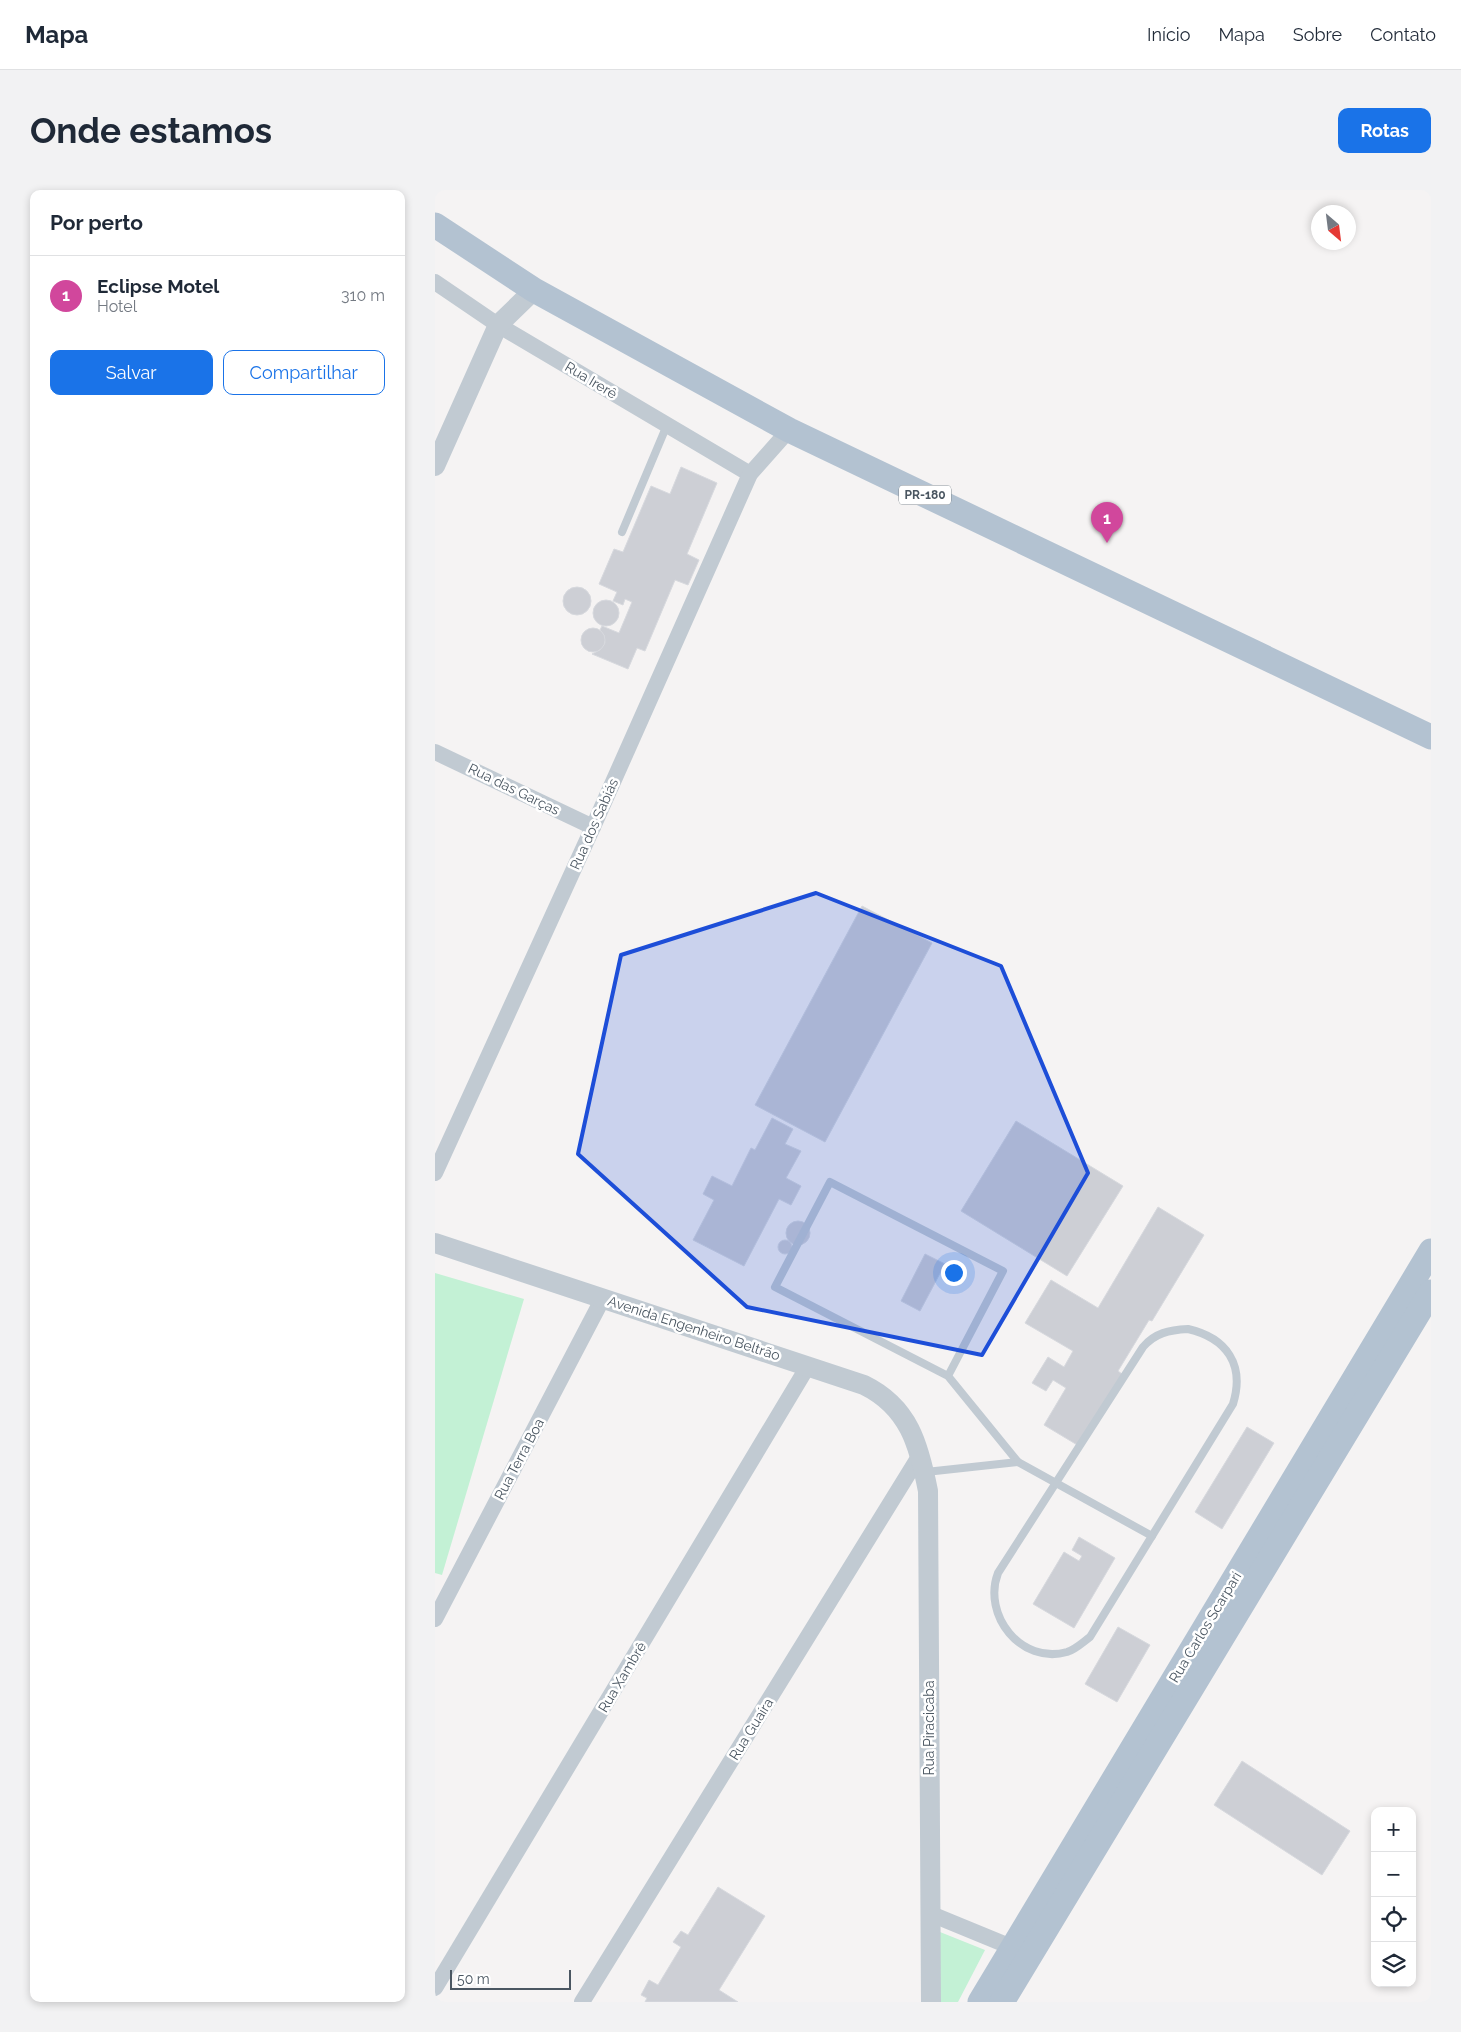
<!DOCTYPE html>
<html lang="pt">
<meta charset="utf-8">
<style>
:root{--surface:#fff;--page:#f2f2f3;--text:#1f2937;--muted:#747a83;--line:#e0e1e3;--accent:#1a73e8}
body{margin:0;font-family:Raleway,sans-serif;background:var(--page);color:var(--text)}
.controls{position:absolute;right:15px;bottom:15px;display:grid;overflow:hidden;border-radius:10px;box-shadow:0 2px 8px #0003}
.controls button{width:45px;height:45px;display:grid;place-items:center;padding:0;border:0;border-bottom:1px solid var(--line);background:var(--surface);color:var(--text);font:25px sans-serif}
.compass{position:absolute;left:876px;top:15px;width:45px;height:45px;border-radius:50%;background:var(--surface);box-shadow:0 2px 8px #0003;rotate:152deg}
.scale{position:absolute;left:15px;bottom:12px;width:121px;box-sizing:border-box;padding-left:5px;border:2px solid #4a5661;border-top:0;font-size:14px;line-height:18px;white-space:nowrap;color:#4a5661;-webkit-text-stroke:4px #fff;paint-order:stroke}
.you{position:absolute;left:518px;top:1082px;width:18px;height:18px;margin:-12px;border:4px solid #fff;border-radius:50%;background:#1a73e8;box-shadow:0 0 0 8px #1a73e833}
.badge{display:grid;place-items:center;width:32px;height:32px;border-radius:50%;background:var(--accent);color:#fff;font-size:16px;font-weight:700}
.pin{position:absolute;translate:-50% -41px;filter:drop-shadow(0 1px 2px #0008)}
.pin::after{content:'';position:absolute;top:26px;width:18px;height:15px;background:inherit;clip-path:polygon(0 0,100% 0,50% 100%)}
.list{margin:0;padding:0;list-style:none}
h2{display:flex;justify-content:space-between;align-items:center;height:65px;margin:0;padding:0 20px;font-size:21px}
h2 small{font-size:16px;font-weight:400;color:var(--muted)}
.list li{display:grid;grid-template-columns:32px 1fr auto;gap:15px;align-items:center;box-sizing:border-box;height:80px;padding:0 20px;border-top:1px solid var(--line)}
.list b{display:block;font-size:19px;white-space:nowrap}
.list p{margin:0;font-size:16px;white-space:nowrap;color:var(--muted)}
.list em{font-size:16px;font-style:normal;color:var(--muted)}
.actions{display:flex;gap:10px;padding:15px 20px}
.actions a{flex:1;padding:11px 0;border:1px solid var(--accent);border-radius:10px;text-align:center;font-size:18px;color:var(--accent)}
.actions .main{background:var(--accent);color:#fff}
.icon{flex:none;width:28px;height:28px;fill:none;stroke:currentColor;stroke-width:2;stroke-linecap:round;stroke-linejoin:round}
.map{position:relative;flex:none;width:996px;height:1812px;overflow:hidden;border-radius:10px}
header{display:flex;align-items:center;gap:30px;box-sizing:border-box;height:70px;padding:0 25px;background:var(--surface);border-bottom:1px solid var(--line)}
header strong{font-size:24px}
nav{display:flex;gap:28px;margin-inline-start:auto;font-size:18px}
.intro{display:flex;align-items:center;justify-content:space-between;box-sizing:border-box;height:120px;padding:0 30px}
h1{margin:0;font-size:35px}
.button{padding:12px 22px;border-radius:10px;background:var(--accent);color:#fff;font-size:18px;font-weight:700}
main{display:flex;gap:30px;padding:0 30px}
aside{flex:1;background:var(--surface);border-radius:10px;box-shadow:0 2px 8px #0003}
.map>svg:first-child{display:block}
</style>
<header>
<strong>Mapa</strong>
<nav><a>Início</a><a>Mapa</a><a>Sobre</a><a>Contato</a></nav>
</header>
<div class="intro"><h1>Onde estamos</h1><a class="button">Rotas</a></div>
<main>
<aside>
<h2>Por perto<small></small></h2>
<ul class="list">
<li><span class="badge" style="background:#d1479c">1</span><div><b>Eclipse Motel</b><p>Hotel</p></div><em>310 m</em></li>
</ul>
<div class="actions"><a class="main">Salvar</a><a>Compartilhar</a></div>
</aside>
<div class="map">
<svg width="996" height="1812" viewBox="0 0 996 1812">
<rect width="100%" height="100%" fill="#f5f3f3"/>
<g fill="#c3f1d5">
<path d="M0,1083L89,1109L7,1385L0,1383Z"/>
<path d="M505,1742L550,1760L523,1812H505Z"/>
</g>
<g fill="#cdcfd5" stroke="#d7d9de">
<path d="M246,277L282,293L252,364L264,370L253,395L240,390L210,461L202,458L193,479L157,464L165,460L170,453L169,445L165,440L167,436L184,443L197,412L190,409L188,415L178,411L182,402L164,394L179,359L188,362L216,296L235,304Z"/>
<circle cx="142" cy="411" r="14"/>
<circle cx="171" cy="423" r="13"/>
<circle cx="158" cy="450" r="12"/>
<path d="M427,716L497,753L390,952L320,915Z"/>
<path d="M337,928L358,939L350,954L366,961L351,988L366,996L356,1015L344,1009L309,1076L258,1050L279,1010L268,1004L277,986L297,996L316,958L320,960Z"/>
<path d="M581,931L688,996L632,1086L526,1021Z"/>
<path d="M723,1017L769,1045L717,1131L714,1130L683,1181L687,1184L644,1256L609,1235L631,1198L618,1190L611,1201L597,1193L613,1167L629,1177L638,1161L590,1133L616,1090L663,1118Z"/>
<circle cx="363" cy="1043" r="12"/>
<circle cx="350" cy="1057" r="7"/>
<path d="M490,1064L510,1074L485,1121L466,1111Z"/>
<path d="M812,1237L839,1253L787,1339L760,1322Z"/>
<path d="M644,1347L680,1368L639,1438L598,1414L629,1362L644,1371L647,1366L637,1360Z"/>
<path d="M683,1437L715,1455L682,1512L650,1494Z"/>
<path d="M807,1571L915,1641L887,1685L779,1615Z"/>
<path d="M283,1697L330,1726L284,1800L303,1812H210L212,1808L206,1805L214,1790L223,1795L246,1757L238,1752L246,1741L253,1745Z"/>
</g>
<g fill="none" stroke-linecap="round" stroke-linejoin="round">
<g stroke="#c1cad2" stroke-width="8">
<path d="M187,342L232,235"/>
<path d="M753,1139C792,1148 810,1175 798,1214L655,1447C648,1452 641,1459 632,1462C586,1475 547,1425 563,1383L708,1157C720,1143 734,1140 753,1139Z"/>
<path d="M513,1186L568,1081L395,992L340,1097L513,1186L583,1272L717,1346"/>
<path d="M491,1282L583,1272"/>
</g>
<g stroke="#c1cad2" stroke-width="16">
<path d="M0,92L63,135L315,284"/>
<path d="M0,562L158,637"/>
<path d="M0,983L158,637L315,284L354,240"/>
<path d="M0,1429L168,1108"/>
<path d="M496,1724L586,1761"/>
<path d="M0,1798L373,1176"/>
<path d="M147,1812L485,1265"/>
</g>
<g stroke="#c1cad2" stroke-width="20">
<path d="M0,276L63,135L99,100"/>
<path d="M0,1053L429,1195C474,1217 484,1255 493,1301L496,1812"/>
</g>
<g stroke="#b3c2d1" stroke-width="25">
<path d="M0,35L99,100L354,240L996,547"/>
<path d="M545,1812L996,1061"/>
<path d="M567,1812L996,1102"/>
</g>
</g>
<path fill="#1d4ed8" fill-opacity="0.2" stroke="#1d4ed8" stroke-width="4" stroke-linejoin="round" d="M381,703L566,776L653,983L547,1165L312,1117L143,964L186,765Z"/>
<g text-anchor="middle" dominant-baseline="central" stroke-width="5" stroke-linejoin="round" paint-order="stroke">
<rect fill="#fff" stroke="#808990" stroke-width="1" x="464" y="295.5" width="52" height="19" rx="4"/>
<g font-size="12" font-weight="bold" fill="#4a5661">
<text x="490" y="305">PR-180</text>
</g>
<g font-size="14" fill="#4a5661" stroke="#fff">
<text transform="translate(156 190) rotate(31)">Rua Irerê</text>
<text transform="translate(79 599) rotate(26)">Rua das Garças</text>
<text transform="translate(159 634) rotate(-66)">Rua dos Sabiás</text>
<text transform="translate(259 1138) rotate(18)">Avenida Engenheiro Beltrão</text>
<text transform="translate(84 1269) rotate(-62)">Rua Terra Boa</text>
<text transform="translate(770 1437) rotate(-59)">Rua Carlos Scarpari</text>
<text transform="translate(187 1487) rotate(-59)">Rua Xambrê</text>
<text transform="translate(494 1538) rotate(-90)">Rua Piracicaba</text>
<text transform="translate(316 1539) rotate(-58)">Rua Guaíra</text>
</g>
</g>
</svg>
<div class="controls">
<button>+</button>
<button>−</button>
<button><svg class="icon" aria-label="locate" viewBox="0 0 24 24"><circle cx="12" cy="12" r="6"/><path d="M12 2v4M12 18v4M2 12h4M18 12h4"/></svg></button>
<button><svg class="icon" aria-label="layers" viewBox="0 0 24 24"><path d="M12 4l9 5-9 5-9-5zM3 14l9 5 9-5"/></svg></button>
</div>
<svg class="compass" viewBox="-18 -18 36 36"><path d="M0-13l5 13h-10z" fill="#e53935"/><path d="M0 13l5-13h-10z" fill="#747a83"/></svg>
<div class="scale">50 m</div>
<div class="you"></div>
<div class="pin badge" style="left:672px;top:353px;background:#d1479c">1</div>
</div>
</main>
